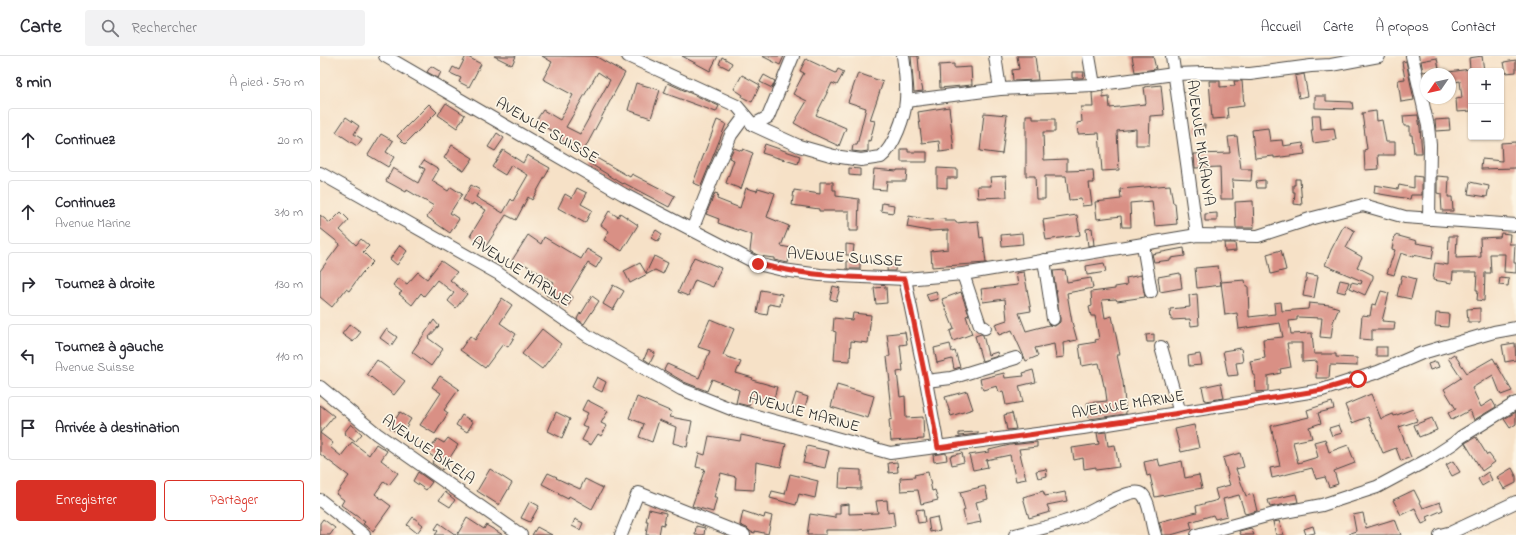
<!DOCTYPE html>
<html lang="fr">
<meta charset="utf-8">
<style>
:root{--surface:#fff;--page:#f2f2f3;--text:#2b2b33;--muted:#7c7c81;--line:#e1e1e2;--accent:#d93025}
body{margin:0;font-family:"Indie Flower",sans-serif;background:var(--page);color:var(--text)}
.controls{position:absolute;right:12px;top:12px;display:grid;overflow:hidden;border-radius:4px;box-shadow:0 1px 3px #0004}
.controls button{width:36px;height:36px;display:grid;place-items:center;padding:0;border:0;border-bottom:1px solid var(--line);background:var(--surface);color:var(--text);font:20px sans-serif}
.compass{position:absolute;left:1100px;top:12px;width:36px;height:36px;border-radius:50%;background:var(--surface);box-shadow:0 1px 3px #0004;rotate:236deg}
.stop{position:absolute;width:12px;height:12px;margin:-9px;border:3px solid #d93025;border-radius:50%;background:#fff}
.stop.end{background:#d93025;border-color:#fff;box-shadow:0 1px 4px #0008}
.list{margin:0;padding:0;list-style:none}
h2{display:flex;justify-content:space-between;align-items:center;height:52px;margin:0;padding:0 16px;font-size:17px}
h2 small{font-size:13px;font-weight:400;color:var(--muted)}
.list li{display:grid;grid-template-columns:26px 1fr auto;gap:12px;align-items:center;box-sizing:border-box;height:64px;margin:0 8px 8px;padding:0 8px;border:1px solid var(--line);border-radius:4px}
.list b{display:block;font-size:15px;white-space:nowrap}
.list p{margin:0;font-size:13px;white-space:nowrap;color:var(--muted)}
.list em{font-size:13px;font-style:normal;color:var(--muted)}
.actions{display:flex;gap:8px;padding:12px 16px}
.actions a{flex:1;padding:9px 0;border:1px solid var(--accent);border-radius:4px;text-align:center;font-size:14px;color:var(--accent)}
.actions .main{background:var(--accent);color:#fff}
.icon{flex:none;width:22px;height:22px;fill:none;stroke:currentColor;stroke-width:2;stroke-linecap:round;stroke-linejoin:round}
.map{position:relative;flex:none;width:1196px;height:479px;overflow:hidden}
header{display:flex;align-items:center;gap:24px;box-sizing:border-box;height:56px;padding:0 20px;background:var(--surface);border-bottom:1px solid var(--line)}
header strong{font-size:19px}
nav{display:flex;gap:22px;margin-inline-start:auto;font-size:14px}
.search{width:280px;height:36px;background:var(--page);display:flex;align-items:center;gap:10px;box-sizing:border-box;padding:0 14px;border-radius:4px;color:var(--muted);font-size:15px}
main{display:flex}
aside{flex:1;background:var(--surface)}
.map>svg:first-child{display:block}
</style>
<header>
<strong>Carte</strong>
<div class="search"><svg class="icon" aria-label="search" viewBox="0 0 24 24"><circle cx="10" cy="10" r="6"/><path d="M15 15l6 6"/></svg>Rechercher</div>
<nav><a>Accueil</a><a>Carte</a><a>À propos</a><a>Contact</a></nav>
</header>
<main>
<aside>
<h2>8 min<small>À pied · 570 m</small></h2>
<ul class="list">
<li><svg class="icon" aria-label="ahead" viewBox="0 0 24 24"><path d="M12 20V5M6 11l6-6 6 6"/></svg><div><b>Continuez</b></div><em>20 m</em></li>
<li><svg class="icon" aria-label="ahead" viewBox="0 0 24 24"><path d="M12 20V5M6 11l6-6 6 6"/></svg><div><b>Continuez</b><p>Avenue Marine</p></div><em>310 m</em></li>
<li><svg class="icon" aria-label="right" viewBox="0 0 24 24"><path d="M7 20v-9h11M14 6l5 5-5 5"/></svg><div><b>Tournez à droite</b></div><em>130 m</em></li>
<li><svg class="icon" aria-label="left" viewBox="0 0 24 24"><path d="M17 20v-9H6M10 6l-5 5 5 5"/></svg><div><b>Tournez à gauche</b><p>Avenue Suisse</p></div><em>110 m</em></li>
<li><svg class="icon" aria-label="arrive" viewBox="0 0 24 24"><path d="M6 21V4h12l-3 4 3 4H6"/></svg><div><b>Arrivée à destination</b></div></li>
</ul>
<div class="actions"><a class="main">Enregistrer</a><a>Partager</a></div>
</aside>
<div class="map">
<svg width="1196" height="479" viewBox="0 0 1196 479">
<rect width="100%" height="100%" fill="#fcf5e5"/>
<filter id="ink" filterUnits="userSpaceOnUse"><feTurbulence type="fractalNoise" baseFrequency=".025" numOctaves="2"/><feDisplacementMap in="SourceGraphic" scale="8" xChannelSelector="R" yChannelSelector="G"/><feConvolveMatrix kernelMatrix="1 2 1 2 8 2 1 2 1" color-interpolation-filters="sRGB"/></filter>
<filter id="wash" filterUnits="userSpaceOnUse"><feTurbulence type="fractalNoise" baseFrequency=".012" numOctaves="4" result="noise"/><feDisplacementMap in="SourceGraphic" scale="16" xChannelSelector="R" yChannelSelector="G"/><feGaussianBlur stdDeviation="0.9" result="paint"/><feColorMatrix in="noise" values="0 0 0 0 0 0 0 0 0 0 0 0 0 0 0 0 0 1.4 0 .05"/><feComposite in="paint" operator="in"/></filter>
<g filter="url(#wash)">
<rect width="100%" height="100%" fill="#f6e1c7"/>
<g id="blocks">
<g fill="#d99085" fill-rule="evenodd">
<path d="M146,0L161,8L149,31L139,26L141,22L130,17L133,11L139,14Z"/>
<path d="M174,0H196L192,9Z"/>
<path d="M222,0H275L305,17L263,96L232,79L234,76L215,66L223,54L240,64L253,39L223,23L232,6ZM278,16L290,24L260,78L246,71Z"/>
<path d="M362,0H398L390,15Z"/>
<path d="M442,0H464L460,9Z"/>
<path d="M591,0H598L600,26H601L603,35L594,36Z"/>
<path d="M697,0H715L718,24L693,25L692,14L699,13Z"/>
<path d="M812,0H833L836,13L815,16Z"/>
<path d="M1162,0L1164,15H1151V55L1137,56L1136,43L1142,42L1140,25L1131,27L1129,16L1150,13L1149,2Z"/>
<path d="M402,1L412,7L409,13L399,8Z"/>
<path d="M1117,2L1119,13L1103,16L1101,5Z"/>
<path d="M486,3L516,17L518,13L524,16L517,29L512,27L496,59L526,72L519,90L493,78L474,67L487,45L473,38L484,17L480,15Z"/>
<path d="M1196,4V16L1186,17L1184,6Z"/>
<path d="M1086,5L1094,44L1081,46L1078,24L1085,23L1082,6Z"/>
<path d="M634,8V12L651,11L652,29L620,32L619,9Z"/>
<path d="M111,10L121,16L118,22L107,16Z"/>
<path d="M752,16H764L763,22H752Z"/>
<path d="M538,17L563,26L550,64L555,65L550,85L548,84V95L541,96L532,95L533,89H537L546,52L528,46Z"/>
<path d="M984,18L988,40L979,42L975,20Z"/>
<path d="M422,19L440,29L432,46L422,41L423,39L414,33Z"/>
<path d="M444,19L455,25L452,32L440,26Z"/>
<path d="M889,25H900V31L915,30L914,25H922L924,50L907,52L908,62L892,63Z"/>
<path d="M316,27L340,34L331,62L308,54Z"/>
<path d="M348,27L399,50L396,56L344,37Z"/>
<path d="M841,29L844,59L830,60L829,89H816V73L797,75L799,114L782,115L779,77L758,78L757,67L762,66L761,51H773L772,37L783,35V42L789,41L790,52L825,48L826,47L824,31Z"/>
<path d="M995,40H1006V45L1032,46L1033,53L995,52Z"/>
<path d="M126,47L145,59L137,72L118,59Z"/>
<path d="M109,48L117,56L85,88L77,80Z"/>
<path d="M629,51L634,94L620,96L619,85L602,87L598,56Z"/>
<path d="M1056,55L1057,65L1062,64L1066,86H1075V99H1058L1059,113L1045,114L1044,94L1047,93L1042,57Z"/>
<path d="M664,57L687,59L682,98L660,95Z"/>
<path d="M706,59H713V63H735V76H723L724,104L747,103V115L773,114L774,127H769L772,149L762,150L761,143L749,144L746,120H725V143H716L715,120H706Z"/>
<path d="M992,59H1000L1001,73L1014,72L1016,84L993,87L991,74H993Z"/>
<path d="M1098,59L1100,72L1102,97H1094L1092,79H1090V70H1084L1083,60Z"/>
<path d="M26,61L39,70L34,78L42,83L37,90L16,76Z"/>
<path d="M1129,63L1130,74L1116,75L1115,64Z"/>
<path d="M397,64L406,68L381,130L373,127Z"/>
<path d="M876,69H885L884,77H876Z"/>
<path d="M948,72L950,85L962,84L963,90L983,87L985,98L954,102V100L935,102L932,74Z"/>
<path d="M177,77L184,82L175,95L168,91Z"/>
<path d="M61,78L73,85L66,96L74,101L68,111L48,99Z"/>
<path d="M917,80L921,113H932L931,125L912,124L913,143H901L900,111L875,112L874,98L910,97L908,81Z"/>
<path d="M1196,86V112L1161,113L1162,103L1182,105L1181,87Z"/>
<path d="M445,88L480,100L478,108L442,97Z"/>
<path d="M132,89L153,102L144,115L124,102Z"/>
<path d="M414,92L422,95L423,93L433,97L421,133L406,127L414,104L409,102Z"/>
<path d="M581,93H588V96H607V106H581Z"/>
<path d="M183,94L203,107L207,99L230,112L212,144L208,141L196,164L186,159L166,190L150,180L166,154L153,147L152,149L143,144L151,129L160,134L156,141L183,157L191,143L193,145L208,119L191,109L185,119L172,111Z"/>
<path d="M273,100L310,121L312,118L355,140L349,151L304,127L303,128L269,107Z"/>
<path d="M104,104L119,113L112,125L128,135L131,131L142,138L130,157L139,163L130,177L107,161L114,150L87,134L86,136L66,125L73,112L98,127L105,113L100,110Z"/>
<path d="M529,112L540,113V120L529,119Z"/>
<path d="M617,112L637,113V122H627V132L617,131Z"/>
<path d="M554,113L577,115V114H587L586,125H567L566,134L552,133Z"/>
<path d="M686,120L687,141L658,142L657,130H671L670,121Z"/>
<path d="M1094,120L1102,121V139H1091L1090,143L1054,137L1055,129L1078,133L1079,129L1094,132Z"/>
<path d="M1117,120L1129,121L1128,141H1132L1133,155H1122L1121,138L1117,137Z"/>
<path d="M975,123H980L982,149L974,148L975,136H973V129H975Z"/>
<path d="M945,124V132H937L936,125Z"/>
<path d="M500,126H513V134H516V140L539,143L538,175H529V155H499V153L472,149L474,134L500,138Z"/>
<path d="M1150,126L1169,130L1167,141L1148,138Z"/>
<path d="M850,129L853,147H855L857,168L835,170L832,145L810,147L811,171H802L801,160L777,163L775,146L801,143L800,133Z"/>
<path d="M257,132L267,137L261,148L272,154L265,167L238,152L245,138L252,142Z"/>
<path d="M426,132L437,135L438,132L455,137L447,161L469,170L461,190L471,192L468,207L454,204V202L439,200L430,195L432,179L398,167L399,163L386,158L395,137L398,138L397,143L420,152Z"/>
<path d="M933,145L934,172H916L915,146Z"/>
<path d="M562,147L574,149L573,157L561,155Z"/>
<path d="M289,155L298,161L300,157L318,169L302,195L284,184L289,175L281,169Z"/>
<path d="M21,156L29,164L20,174L36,189L41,183L49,190L43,196L53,206L42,217L29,235L26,233L12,251L0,241V215L20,188L0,172V159L10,167Z"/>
<path d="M897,157V165H885V158Z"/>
<path d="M757,159L760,179L726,184L723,164Z"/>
<path d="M589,160L610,164L625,163V165H636V167L658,165L660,182L663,181L666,207L612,211L611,195L628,193V174L609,175L587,171Z"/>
<path d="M1024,169L1035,175L1026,192L1042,201L1037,211L1053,219V222L1045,239L1030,232L1031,226L1041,228L1042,225L1005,209L1011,194Z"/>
<path d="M772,172L774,189L768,190L766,173Z"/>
<path d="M336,174L342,178L338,186L331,182Z"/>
<path d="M702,177L703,188L682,190L681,179Z"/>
<path d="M1181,177L1190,178L1189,188H1195L1194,207H1196V217L1184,216L1185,198H1170L1171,217H1165L1164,245L1157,244L1158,234H1156L1157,216H1133L1132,227L1113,224L1115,207L1128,209L1129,180H1137L1136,202L1161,201L1160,182L1180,181Z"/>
<path d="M208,179L221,188L224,181L261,203L267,193L282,202L276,212L268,207L249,238L253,241L247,252L226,239L234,226L204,208L201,212L191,206Z"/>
<path d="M1075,179L1097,185L1096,187L1114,190L1112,203L1093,199V201L1081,197L1074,219L1067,217L1075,194L1072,193Z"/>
<path d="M904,187H915L916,195L905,196Z"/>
<path d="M526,188L534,189L533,199H526Z"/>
<path d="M80,189L87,195L77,209L70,203Z"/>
<path d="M864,192L865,200L851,202V204L834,206L832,198Z"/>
<path d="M961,194L966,214L951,218L947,198Z"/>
<path d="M334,200L348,207L343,218L335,214L310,227L304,215L320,207L326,217Z"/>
<path d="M374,201L401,212L393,231L375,224L368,240L358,236Z"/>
<path d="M121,205L137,216L130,224L147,238L136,252L128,245L134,237L117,224L104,240L101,237L92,249L79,238L82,236L73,229L78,222L87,228L98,216L107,223Z"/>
<rect x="527" y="205" width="13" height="8"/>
<path d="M568,205L576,206L575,215H567Z"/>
<path d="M784,207L786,216L767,219L766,210Z"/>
<path d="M898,210L901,229L877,232L875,212Z"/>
<path d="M745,214L747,226L771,222L773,232L747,237L752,266L757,284L743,287L744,301L736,302L734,288L715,292L718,300L706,305L692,274L679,279L675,268L687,264L685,243L663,246L661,233L698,229L696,217L704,216L711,255L699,257L706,275L729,269L735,270L740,266V262L733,215Z"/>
<path d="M860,217L862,232L840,236L838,221Z"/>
<path d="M987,218L998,220L994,242L983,240Z"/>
<path d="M821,219L825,241L797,245L796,243L782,244L785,262L792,260L800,299H797L803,326L806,358L769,363L767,347L787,345L785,330H784L779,307L762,310L759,289L776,286L775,284L779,283L775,260H771L769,251L772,250L771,236L795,233V231L807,229L806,222Z"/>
<path d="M1082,219L1096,223L1091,243L1077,240Z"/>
<path d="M1180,222L1189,223L1188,230L1179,229Z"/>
<path d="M925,224L926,230H928L929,261L955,258L954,247L961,246L962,255L988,253L989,247L1010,249L1019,252L1013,266L1011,282L1000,281L1002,262L977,261V264L969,265L971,278L992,277L994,298H1016V301L1037,302V310L1010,309L1009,322H996L997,305L982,306V287H967L971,311L960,313L961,317L948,320V335L936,336L935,319H933L930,305L945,302L943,283L963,281L960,267L919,273L917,257L905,259L901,226Z"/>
<path d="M1020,224L1029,226L1025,237L1017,235Z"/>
<path d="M293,229L304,235L293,254L283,248Z"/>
<path d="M513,230L520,232L516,245L510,243Z"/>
<path d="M566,231L567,247L556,248L554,232Z"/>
<path d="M441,234L462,238L460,250L449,248L447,259L437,257Z"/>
<path d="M616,235L618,243L609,245L606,238Z"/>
<path d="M1061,235L1069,237L1062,265L1075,266L1074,274H1052V284L1040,283L1042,259L1050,260L1052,248L1056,249Z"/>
<path d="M641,236L649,259L646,260L652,278L633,285L630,275L634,273L622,243Z"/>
<path d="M877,238L879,269L871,270L870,263L851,264L850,253L870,251L869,239Z"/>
<path d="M272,240L279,245L264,268L257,263L260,257L261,258Z"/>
<path d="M182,242L192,249L180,267L196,278L188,291L183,288L165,312L140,294L150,280L155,284Z"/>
<path d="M1160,252V266H1148L1147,253Z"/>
<path d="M533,257L551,259L548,287L531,285L530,305L514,304L516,276L513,275L514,262L532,264Z"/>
<path d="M1116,257L1129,258L1128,271L1115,270Z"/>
<path d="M390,263L414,273L403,299L421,306L416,317L433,322L432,324L457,331L453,346L431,340L429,350L416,347L419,334L392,323L387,335L364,326L344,314L347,308L379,322L390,295L378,291Z"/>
<path d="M114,264L119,270L108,282L123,293L111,310L92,296Z"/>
<path d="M30,268L41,276L33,286L22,278Z"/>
<path d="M66,273L77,281L71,290L60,282Z"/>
<path d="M222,273L241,288L222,313L202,298Z"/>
<path d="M585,276L587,288L580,289L583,315L577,316L580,341L585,340L586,362L603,361L604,383L571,385L569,364L572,363L568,326H570L567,301L570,300L567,278Z"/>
<path d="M661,278L663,279L668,299L677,296L678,300L662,305L655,280Z"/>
<path d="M834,278V286H827L826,279Z"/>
<path d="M1195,287L1196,304L1185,306L1182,289Z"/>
<path d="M630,288L632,296L635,295L640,311L634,313L632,303L617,307L614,292Z"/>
<rect x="1056" y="291" width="11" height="9"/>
<path d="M921,292L923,306L916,307L918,319L908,320L903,295Z"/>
<path d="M328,294L335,297L330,307L324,303Z"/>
<path d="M880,298L882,309L869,310L868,300Z"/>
<path d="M1134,298L1147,317L1173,302L1192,335L1181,339L1173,319L1152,332L1161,351L1172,344L1176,351L1154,364L1150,354L1132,364L1128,357L1136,353L1124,333L1141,322L1128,302Z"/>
<path d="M57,304L85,325L74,339L47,318Z"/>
<path d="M1114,306H1117L1119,311L1110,314L1108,308Z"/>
<path d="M713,314L716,326L699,330L703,346L686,349L683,335L679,336L677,330L663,334L660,323L684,317L685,322L704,320L703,317Z"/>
<path d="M120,320L139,333L124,354L128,357L115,378L100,369L121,337L112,331Z"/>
<path d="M277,321L286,326L282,336L272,331Z"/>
<path d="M901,327L904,342L885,345L882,331Z"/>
<path d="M517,329L554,340L548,362L511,351Z"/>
<path d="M647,335L653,353L631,360L625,341Z"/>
<path d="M476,337L488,341L484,354L472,350Z"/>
<path d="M1051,338L1061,363L1073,358L1074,360L1093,353L1097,365L1079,371L1091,401L1081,405L1076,392L1063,397L1048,361L1032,367L1025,349Z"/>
<path d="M317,341L352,356L350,361L372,365L367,391L353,387L356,371L339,364L332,386L319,381L324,368L309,362Z"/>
<path d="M267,344L288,355L281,367L287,370L281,380L278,378L271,389L262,384L268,372L262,369L268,357L262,354Z"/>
<path d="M1012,346L1014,353L998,357L1001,367L989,371L992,382L973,386L978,407L998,401L994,386L1005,383L1009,396L1028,389L1035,407L1014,415L1018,428L1009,431L1005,421L996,423L992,412L952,422L950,412L960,410L951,370L989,361L987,354Z"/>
<path d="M0,349L14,360L0,377L13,387L10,391L21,400L32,386L49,399L56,388L67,395L61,404L78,417L69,429L64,425L55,438L71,450L53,475L43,468L45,466L21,449L24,444L16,438L29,420L0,398Z"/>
<path d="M80,356L91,363L81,379L70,372Z"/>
<path d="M236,356L250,363L242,382L228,375Z"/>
<path d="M1196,356V368L1190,372L1184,363Z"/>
<path d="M692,357L696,373L687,374L684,359Z"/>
<path d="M142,359L153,366L147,376L136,369Z"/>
<path d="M1112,362L1117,374L1099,381L1094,369Z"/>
<path d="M31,368L42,378L35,386L24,377Z"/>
<path d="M874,369L879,392L861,396L855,373Z"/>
<path d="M1019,369L1022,377L1012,380L1009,372Z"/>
<path d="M658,376V378L639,380V377Z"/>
<path d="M786,376L788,390L795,389L799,411L776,414V411L764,413L763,402L754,404L752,392L779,388L777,377Z"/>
<path d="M421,379L466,388L461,411L436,406L434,434L415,433L416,421L401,417L394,441H397L393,456L372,450L385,413L376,411L379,397L385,399L389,380L420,385Z"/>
<path d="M1156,381L1167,399L1169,398L1175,406L1162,415L1145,387Z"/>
<path d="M128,382L138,389L122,414L112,407L115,402L108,397L117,383L124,387Z"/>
<path d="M717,386V391L699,393L706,423L696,425L690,399L666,404L668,411L653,414L649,399L669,396V394L690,389Z"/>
<path d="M487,390L509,395L505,412L483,407Z"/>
<path d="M626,397L627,404L614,406L613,399Z"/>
<path d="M642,397L644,406L632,409L630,400Z"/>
<path d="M920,397L924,411L916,413L926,440L933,438L937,455L925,458L919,439L903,443L907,460L895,463L893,459L870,466L872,473L851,479H843L839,466L877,456L876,450L898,444L895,433L910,429L907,420L908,419L903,402Z"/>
<path d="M838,403L840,410L862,405L865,422L879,419L882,432L835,441L830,419L827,420L824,406Z"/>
<path d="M1133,405L1140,416L1132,420L1126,409Z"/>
<path d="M577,406L578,416L569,417L568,407Z"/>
<path d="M1192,412L1196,420V427L1184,433L1177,421Z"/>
<path d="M170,413L192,427L179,449L157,435Z"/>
<path d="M520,413L541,414V433L519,432Z"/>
<path d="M726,413L727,420L718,422L716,415Z"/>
<path d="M98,416L112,426L106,434L93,425Z"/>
<path d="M608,416L612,435L615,434L618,444L601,448L598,434L581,435L580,422L595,421L594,419Z"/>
<path d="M1168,416L1172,424L1162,430L1158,423Z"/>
<path d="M228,417L237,421L236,422L260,433L265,423L283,432L272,453L249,440L248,443L238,438L239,437L222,428Z"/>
<path d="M470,418L498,425L495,442L479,438L476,449L450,442L452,435L465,438Z"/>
<path d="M665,430L668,443L656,446L661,466L646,469L643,455L645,454L640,436Z"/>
<path d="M1094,434L1103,452L1120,446L1123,454L1107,461L1109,465L1102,468L1095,452L1081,459L1073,444Z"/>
<path d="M723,435L725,440L745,436L747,445L727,449L730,456L709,462L703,441Z"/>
<path d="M125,436L135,444L130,451L119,444Z"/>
<path d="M976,438L978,446L950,451L948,444Z"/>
<path d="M567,444L568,456L573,455L575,470L538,474H506V479H487L490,458L515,462V458H520V449L529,448V458L558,457L556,445Z"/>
<path d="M210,445L219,450L210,466L201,462Z"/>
<path d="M329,453L346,457L344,469L341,468L339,479H326L328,465H326Z"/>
<path d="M603,453L605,466L598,467L596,454Z"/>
<path d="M423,455L444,462L445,458L452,460L448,478L435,475V477L431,476L427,472L420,469Z"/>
<path d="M1043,457L1046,472L1075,463L1081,479H1030V477L1036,475L1033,459Z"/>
<path d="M93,461L103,469L97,477L87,469Z"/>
<path d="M617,461L620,474L610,476L608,463Z"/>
<path d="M147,462L164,473L166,469L183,479H137Z"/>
<path d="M3,463L15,472L10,479H0V467Z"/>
<path d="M255,463L263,467L260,474L252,470Z"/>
<path d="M959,465L964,479H956L953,466Z"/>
<path d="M119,467L136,479H115L118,475L115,473Z"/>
<path d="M376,470L385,472L384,479H375Z"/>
<path d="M993,470L995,477L986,479L984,473Z"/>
<path d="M217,471L232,479H212Z"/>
<path d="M931,472L934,479H921L919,475Z"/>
</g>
</g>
</g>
<g filter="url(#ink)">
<use href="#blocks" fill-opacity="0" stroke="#494642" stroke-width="1"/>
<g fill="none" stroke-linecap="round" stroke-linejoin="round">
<g stroke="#494642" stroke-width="14">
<g id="minor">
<path d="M65,0L303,138L438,208L463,214L500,219L585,223L643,218L877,179L938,180L993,162L1043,149L1085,161L1196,169"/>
<path d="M308,0L417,50L433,69L479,90L514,100L541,104L561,101C574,91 585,60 586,44C587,30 585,14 583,0"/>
<path d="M675,0L680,33"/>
<path d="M769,0L774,29"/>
<path d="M852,0L877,179"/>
<path d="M1092,0L1108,70L1110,89L1109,163"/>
<path d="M586,45L680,33L774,29L854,18L885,17L930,18L991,10L1011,9L1059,0"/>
<path d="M433,69L448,61L473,0"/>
<path d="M0,117L179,218L268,280L361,333L411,353L570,397L763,372L1002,334L1058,316L1102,297L1174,276L1196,272"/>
<path d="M372,174L396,113L411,79L425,60"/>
<path d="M823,189L831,236"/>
<path d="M724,204L733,263"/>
<path d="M643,218L660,269L665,272"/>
<path d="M585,223L606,325L618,391"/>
<path d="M841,291L860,357"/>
<path d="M606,325L631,322L696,302"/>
<path d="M0,331L57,378L201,479"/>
<path d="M0,444L44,479"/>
<path d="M301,479L317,439L319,437L424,479"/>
<path d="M695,479C723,472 752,466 777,452C786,448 814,431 822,438C830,445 831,468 835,479"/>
<path d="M877,479L954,458L1002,449L1057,431L1111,402L1134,387L1141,381L1196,347"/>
<path d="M1120,479L1132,476L1196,446"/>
</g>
</g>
<use href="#minor" stroke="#fff" stroke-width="12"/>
</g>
</g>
<g fill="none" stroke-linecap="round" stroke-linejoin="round" filter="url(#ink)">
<path stroke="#d93025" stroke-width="5" d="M438,208C486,220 535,222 585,223L606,325L618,392L860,357L1002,334L1038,323"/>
</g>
<g text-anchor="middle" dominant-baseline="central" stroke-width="3.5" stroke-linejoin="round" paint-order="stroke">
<g font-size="16" fill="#2b2b2b" stroke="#fcf5e5">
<text transform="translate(227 75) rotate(30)">AVENUE SUISSE</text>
<text transform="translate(880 87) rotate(82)">AVENUE MUKANYA</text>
<text transform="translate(525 202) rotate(4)">AVENUE SUISSE</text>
<text transform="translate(201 216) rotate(33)">AVENUE MARINE</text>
<text transform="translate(808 349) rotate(-9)">AVENUE MARINE</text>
<text transform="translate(484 357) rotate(15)">AVENUE MARINE</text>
<text transform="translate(108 394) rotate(35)">AVENUE BIKELA</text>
</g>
</g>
</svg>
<div class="controls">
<button>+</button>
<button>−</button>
</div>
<svg class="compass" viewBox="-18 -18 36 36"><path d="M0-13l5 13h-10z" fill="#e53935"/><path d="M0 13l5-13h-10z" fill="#7c7c81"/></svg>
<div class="stop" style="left:1038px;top:323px"></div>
<div class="stop end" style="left:438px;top:208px"></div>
</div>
</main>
